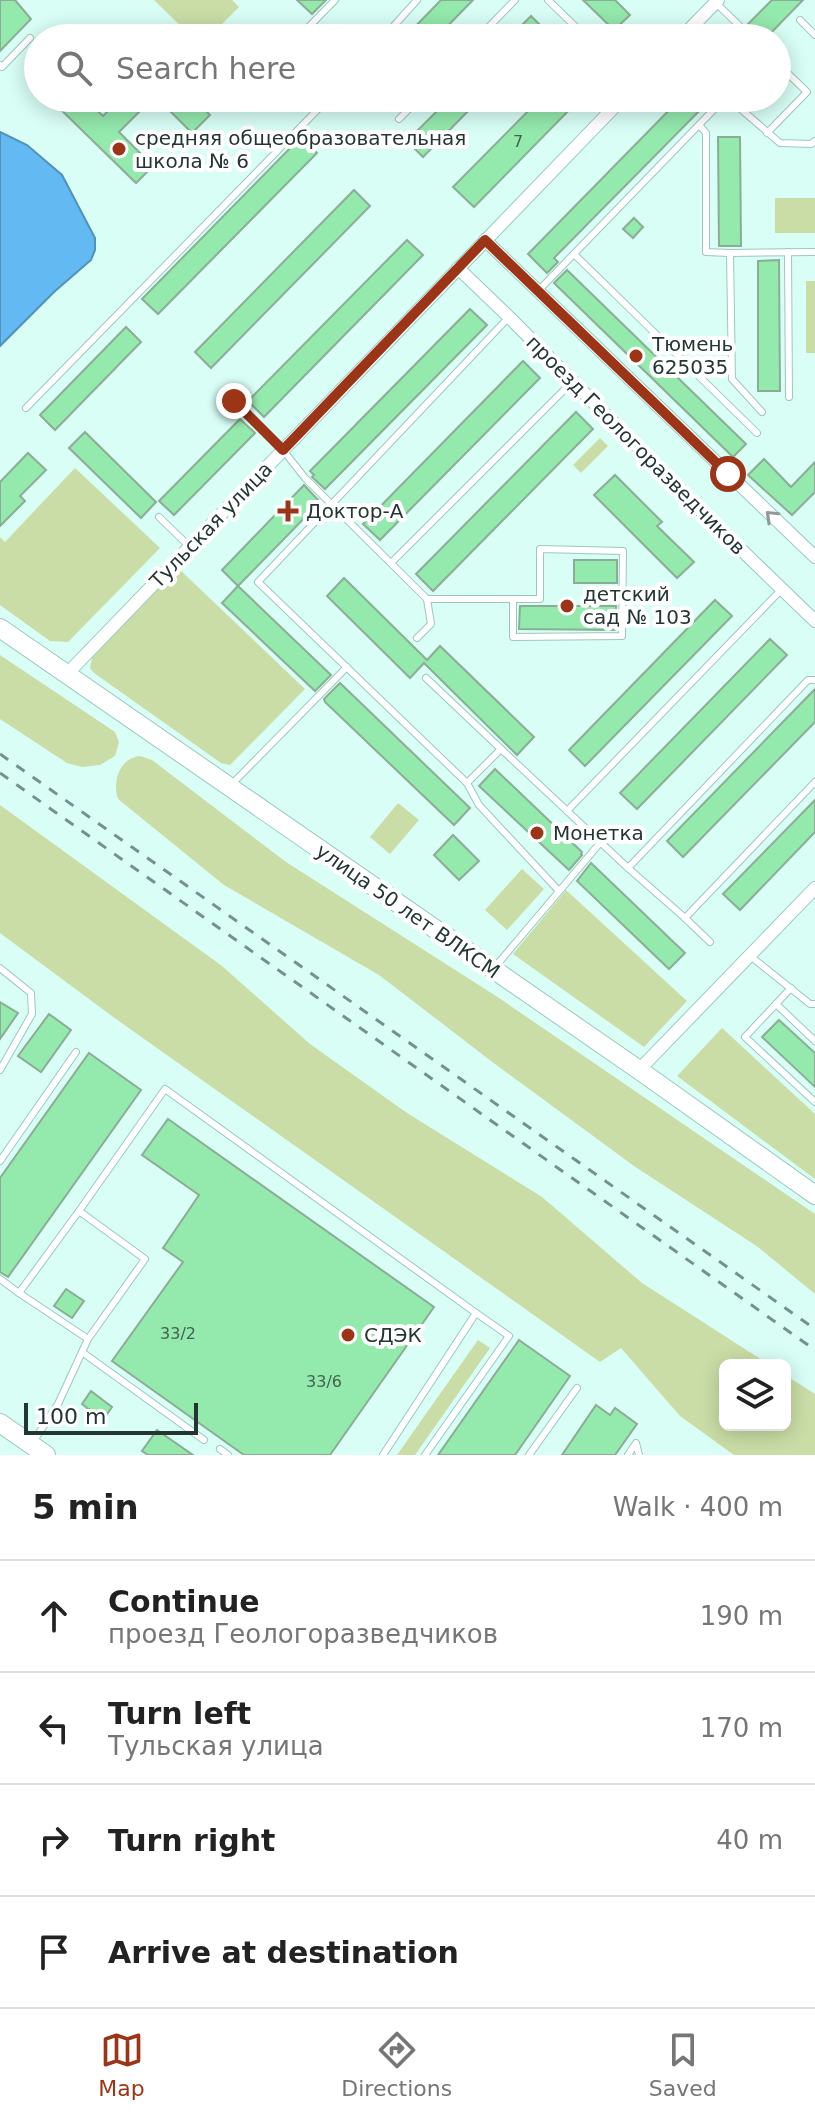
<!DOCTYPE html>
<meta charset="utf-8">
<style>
:root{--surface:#fff;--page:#f6f6f6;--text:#222;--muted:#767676;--line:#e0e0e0;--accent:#9c3517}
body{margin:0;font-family:"DejaVu Sans",sans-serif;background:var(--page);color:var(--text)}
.controls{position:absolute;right:24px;bottom:24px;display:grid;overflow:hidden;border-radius:12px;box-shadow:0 4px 20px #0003}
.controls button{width:72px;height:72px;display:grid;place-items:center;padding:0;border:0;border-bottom:2px solid var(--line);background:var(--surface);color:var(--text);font:40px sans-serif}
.scale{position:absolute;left:24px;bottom:20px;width:174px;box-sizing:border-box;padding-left:8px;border:4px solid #243633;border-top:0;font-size:22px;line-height:28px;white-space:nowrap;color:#243633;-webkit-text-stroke:6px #fff;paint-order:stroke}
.stop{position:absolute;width:24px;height:24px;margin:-18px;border:6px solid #9c3517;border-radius:50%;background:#fff}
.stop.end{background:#9c3517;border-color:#fff;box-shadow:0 2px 8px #0008}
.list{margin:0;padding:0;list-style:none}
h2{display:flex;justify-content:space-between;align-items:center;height:104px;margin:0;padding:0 32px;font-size:34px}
h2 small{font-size:26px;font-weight:400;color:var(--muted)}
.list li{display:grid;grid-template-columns:52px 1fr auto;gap:24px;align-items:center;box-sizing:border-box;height:112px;padding:0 32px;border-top:2px solid var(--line)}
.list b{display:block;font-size:30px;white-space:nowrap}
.list p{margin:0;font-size:26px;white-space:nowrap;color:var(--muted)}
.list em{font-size:26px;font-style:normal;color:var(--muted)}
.icon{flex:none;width:44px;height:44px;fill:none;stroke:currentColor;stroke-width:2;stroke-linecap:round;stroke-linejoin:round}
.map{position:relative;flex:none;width:815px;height:1455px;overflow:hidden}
.search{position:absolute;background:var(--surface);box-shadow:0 4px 20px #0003;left:24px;right:24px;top:24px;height:88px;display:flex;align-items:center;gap:20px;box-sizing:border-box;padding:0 28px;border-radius:44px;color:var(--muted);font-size:30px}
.sheet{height:552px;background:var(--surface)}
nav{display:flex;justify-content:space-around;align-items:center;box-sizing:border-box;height:112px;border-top:2px solid var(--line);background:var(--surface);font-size:22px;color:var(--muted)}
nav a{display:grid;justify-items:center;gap:4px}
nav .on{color:var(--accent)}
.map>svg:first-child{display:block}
</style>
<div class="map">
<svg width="815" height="1455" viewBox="0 0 815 1455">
<rect width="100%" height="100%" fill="#d8fef6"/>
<g fill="#cadda6">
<path d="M154,0H232L239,7L208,38H193Z"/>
<rect x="775" y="198" width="40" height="35"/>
<rect x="806" y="281" width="9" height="72"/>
<path d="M600,438L608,446L581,473L573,465Z"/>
<path d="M75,468L160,548L68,642L50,641L0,605V537L5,542Z"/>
<path d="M177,567L305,689L230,765L221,763L94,673L90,668L92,658Z"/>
<path d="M0,655L115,732L119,742L115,756L100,765L82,767L67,763L0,719Z"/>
<path d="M140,756L152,760L286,862L496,996L815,1214V1294L758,1247L634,1166L495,1064L379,975L224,885L118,799C112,781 120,758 140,756Z"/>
<path d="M398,803L419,820L390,854L370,837Z"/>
<path d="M0,805L222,966L310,1044L407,1113L542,1197L642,1283L770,1365H725V1425H785V1375L815,1394V1455H734L680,1416L621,1348L600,1362L116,1019L0,933Z"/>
<path d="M522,869L544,889L507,930L485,910Z"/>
<path d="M566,890L687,1001L644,1047L513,954Z"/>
<path d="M722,1028L815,1114V1179L677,1076Z"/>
<path d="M478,1340L490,1348L415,1455H397Z"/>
</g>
<path fill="#63b9f2" stroke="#5092b9" stroke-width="2" d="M0,132L27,145L62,175L95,238V250L91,260L54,292L0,346Z"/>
<g fill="#94e9ad" stroke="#8cad95" stroke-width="2">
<path d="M0,0H15L31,19L0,51Z"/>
<path d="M297,0H326L312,14Z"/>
<path d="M441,0H473L436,38H404Z"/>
<path d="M583,0H615L630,15L614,30Z"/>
<path d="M772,0H803L766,38H758L747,25Z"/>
<path d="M531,16L547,32L540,38H509Z"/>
<path d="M49,98H84L103,116L120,98H153L119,132L153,166L136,183Z"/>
<path d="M157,98H193L210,115L192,133Z"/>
<path d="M450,98H481L423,157L407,141Z"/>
<path d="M541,98H581L474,207L453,187Z"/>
<path d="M681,98H712L554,258L558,262L547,273L528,254Z"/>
<path d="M301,137L317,153L158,314L142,299Z"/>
<path d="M718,137H740L741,246H719Z"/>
<path d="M354,190L370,206L211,368L195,352Z"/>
<path d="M634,218L643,227L633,238L623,229Z"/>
<path d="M407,240L423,255L264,417L248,401Z"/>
<path d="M779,260L780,391H758V261Z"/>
<path d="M567,270L746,444L733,457L554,283Z"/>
<path d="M470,309L487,325L325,489L312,477L314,475L310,471Z"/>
<path d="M126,327L141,342L55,430L40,415Z"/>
<path d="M523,361L540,378L380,540L363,524Z"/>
<path d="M576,412L593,429L433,591L416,574Z"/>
<path d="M240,419L255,433L174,515L159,501Z"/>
<path d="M85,432L156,502L141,518L69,448Z"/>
<path d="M28,453L46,470L20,496L25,501L0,526V482Z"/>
<path d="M764,459L791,487L815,462V492L792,515L748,475Z"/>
<path d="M615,475L662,522L657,526L694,562L677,578L594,495Z"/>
<path d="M304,485L320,502L238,586L222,570Z"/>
<rect x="574" y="560" width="43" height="23"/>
<path d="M344,578L427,660L440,646L534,737L517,755L424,663L410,678L327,596Z"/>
<path d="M238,586L331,675L315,691L222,603Z"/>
<path d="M715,600L732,616L585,766L569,750Z"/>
<path d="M520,606H616V630L519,629Z"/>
<path d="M770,639L787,655L637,809L620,793Z"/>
<path d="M340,683L470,808L454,825L325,702L324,699Z"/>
<path d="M815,689V722L683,857L667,841Z"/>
<path d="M495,769L582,852L581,854L582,855L569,870L479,786Z"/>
<path d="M815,800V832L740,910L723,894Z"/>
<path d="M453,835L479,861L459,880L434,855Z"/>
<path d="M591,863L685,953L669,969L577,881Z"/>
<path d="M0,1002L18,1013L0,1039Z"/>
<path d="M49,1014L71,1030L41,1072L18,1056Z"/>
<path d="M779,1020L815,1053V1087L762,1037Z"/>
<path d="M89,1053L141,1090L8,1277L0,1272V1178Z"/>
<path d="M168,1119L434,1307L330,1455H244L112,1361L183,1262L163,1248L199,1195L142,1155Z"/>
<path d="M66,1289L84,1301L72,1318L54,1306Z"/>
<path d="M519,1340L570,1376L515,1455H438Z"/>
<path d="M91,1391L112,1407L103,1420L82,1404Z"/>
<path d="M596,1405L610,1415L615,1408L637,1424L615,1455H562Z"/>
<path d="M157,1430L193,1455H148L142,1451Z"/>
</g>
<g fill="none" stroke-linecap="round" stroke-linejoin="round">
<g stroke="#9ac8bf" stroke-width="8">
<g id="lane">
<path d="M548,0L582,33"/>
<path d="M715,2L752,38"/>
<path d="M800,20L815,35"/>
<path d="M298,38L335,0"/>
<path d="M383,38L417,0"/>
<path d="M478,38L515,0"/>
<path d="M0,65L2,67L30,38"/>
<path d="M728,98L780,143L811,144L815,141"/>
<path d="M399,119L420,98"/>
<path d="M700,126L706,133V252L730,253"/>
<path d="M767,133L807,92L777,63"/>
<path d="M788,252L789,397"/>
<path d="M574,254L757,433"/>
<path d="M538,291L725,98"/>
<path d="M509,317L258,582L467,783L479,805L559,891"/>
<path d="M234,401L283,450L305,478L427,599H540V549L623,551L622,636L513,637V599"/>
<path d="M26,408L329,98"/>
<path d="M762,412L732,379L730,253L815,252"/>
<path d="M159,517L190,547"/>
<path d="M392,562L572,382"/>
<path d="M417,638L431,624L427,599"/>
<path d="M426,678L501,749"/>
<path d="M467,783L501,749L628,868L685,918L815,782"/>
<path d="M231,785L347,667"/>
<path d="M567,811L782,589"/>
<path d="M628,868L808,680H815"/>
<path d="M685,918L710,942"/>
<path d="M749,955L810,1004H815"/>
<path d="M495,967L600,843"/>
<path d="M0,968L31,993L32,1014L0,1070"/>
<path d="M791,988L745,1037L815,1102"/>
<path d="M776,1004L815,1041"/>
<path d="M0,1161L76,1052"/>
<path d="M79,1211L165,1089L476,1313L383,1455"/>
<path d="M0,1279L19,1293"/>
<path d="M82,1352L204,1440"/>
<path d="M33,1442L58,1404L88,1339L19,1293L79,1211L145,1259L88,1339"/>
<path d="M220,1449L228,1455"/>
<path d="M425,1455L509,1336L476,1313"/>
<path d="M529,1455L577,1388"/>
<path d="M628,1455L636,1443L639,1455"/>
</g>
</g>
<g stroke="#9ac8bf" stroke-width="14">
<g id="street">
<path d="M681,38L718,0"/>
<path d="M485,240L815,557"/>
<path d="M458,268L509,317L697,507L815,621"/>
<path d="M66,675L623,98"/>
<path d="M639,1070L815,888"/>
</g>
</g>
<g stroke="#9ac8bf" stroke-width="20">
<g id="secondary">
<path d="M0,628L639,1070L815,1195"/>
<path d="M0,1423L46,1455"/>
</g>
</g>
<use href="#lane" stroke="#fff" stroke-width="6"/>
<use href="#street" stroke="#fff" stroke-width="12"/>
<use href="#secondary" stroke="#fff" stroke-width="18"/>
<g stroke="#76918c" stroke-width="3" stroke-dasharray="10 10" stroke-linecap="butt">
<path d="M0,754L815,1329"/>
<path d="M0,773L815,1350"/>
</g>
</g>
<defs><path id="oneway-chevron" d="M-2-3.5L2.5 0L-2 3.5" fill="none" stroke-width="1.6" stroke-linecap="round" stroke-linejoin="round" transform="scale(2)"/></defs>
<use stroke="#929a99" href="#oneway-chevron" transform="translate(771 516) rotate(-136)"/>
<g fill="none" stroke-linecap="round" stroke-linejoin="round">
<path stroke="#9c3517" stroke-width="10" d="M234,401L283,450L485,240L728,474"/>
</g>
<g fill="#9c3517" stroke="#fff" stroke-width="3">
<circle cx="119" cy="149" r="8"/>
<circle cx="636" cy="356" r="8"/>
<path d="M284 499h8v8h8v8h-8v8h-8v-8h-8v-8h8z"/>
<circle cx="567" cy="606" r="8"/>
<circle cx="537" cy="833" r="8"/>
<circle cx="348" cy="1335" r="8"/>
</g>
<g text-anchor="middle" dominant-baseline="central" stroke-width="8" stroke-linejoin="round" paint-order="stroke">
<g font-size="16" fill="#406352">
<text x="518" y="141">7</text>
<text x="178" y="1333">33/2</text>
<text x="324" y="1381">33/6</text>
</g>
<g font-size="20" fill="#243633" stroke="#fff" text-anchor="start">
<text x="135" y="138">средняя общеобразовательная<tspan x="135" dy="23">школа № 6</tspan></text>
<text x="652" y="344">Тюмень<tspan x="652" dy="23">625035</tspan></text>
<text x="306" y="511">Доктор-А</text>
<text x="583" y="594">детский<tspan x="583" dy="23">сад № 103</tspan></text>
<text x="553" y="833">Монетка</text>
<text x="364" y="1335">СДЭК</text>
</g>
<g font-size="20" fill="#243633" stroke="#fff">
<text transform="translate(636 445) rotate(45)">проезд Геологоразведчиков</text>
<text transform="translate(211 525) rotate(-46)">Тульская улица</text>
<text transform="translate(408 911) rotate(35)">улица 50 лет ВЛКСМ</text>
</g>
</g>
</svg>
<div class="controls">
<button><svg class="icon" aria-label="layers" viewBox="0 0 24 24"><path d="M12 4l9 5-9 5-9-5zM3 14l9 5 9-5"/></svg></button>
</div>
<div class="scale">100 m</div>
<div class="stop" style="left:728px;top:474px"></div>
<div class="stop end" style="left:234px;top:401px"></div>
<div class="search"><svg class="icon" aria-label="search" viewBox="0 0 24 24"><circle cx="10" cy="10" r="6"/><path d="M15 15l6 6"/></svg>Search here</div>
</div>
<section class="sheet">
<h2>5 min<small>Walk · 400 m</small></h2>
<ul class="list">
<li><svg class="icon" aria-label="ahead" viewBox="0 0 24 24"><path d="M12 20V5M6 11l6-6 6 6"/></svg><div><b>Continue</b><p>проезд Геологоразведчиков</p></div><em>190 m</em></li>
<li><svg class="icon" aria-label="left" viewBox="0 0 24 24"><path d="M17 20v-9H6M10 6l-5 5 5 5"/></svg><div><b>Turn left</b><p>Тульская улица</p></div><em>170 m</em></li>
<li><svg class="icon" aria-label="right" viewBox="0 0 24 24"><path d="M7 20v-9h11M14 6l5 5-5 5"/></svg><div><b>Turn right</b></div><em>40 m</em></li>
<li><svg class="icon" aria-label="arrive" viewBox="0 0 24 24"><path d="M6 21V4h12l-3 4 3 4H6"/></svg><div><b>Arrive at destination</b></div></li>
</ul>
</section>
<nav>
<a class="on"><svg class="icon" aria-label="map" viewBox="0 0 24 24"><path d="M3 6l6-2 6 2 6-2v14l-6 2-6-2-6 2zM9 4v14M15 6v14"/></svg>Map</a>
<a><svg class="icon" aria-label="directions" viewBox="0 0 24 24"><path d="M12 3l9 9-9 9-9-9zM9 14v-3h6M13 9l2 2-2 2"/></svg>Directions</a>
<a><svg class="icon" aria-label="saved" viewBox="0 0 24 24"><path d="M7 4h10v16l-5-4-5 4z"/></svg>Saved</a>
</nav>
